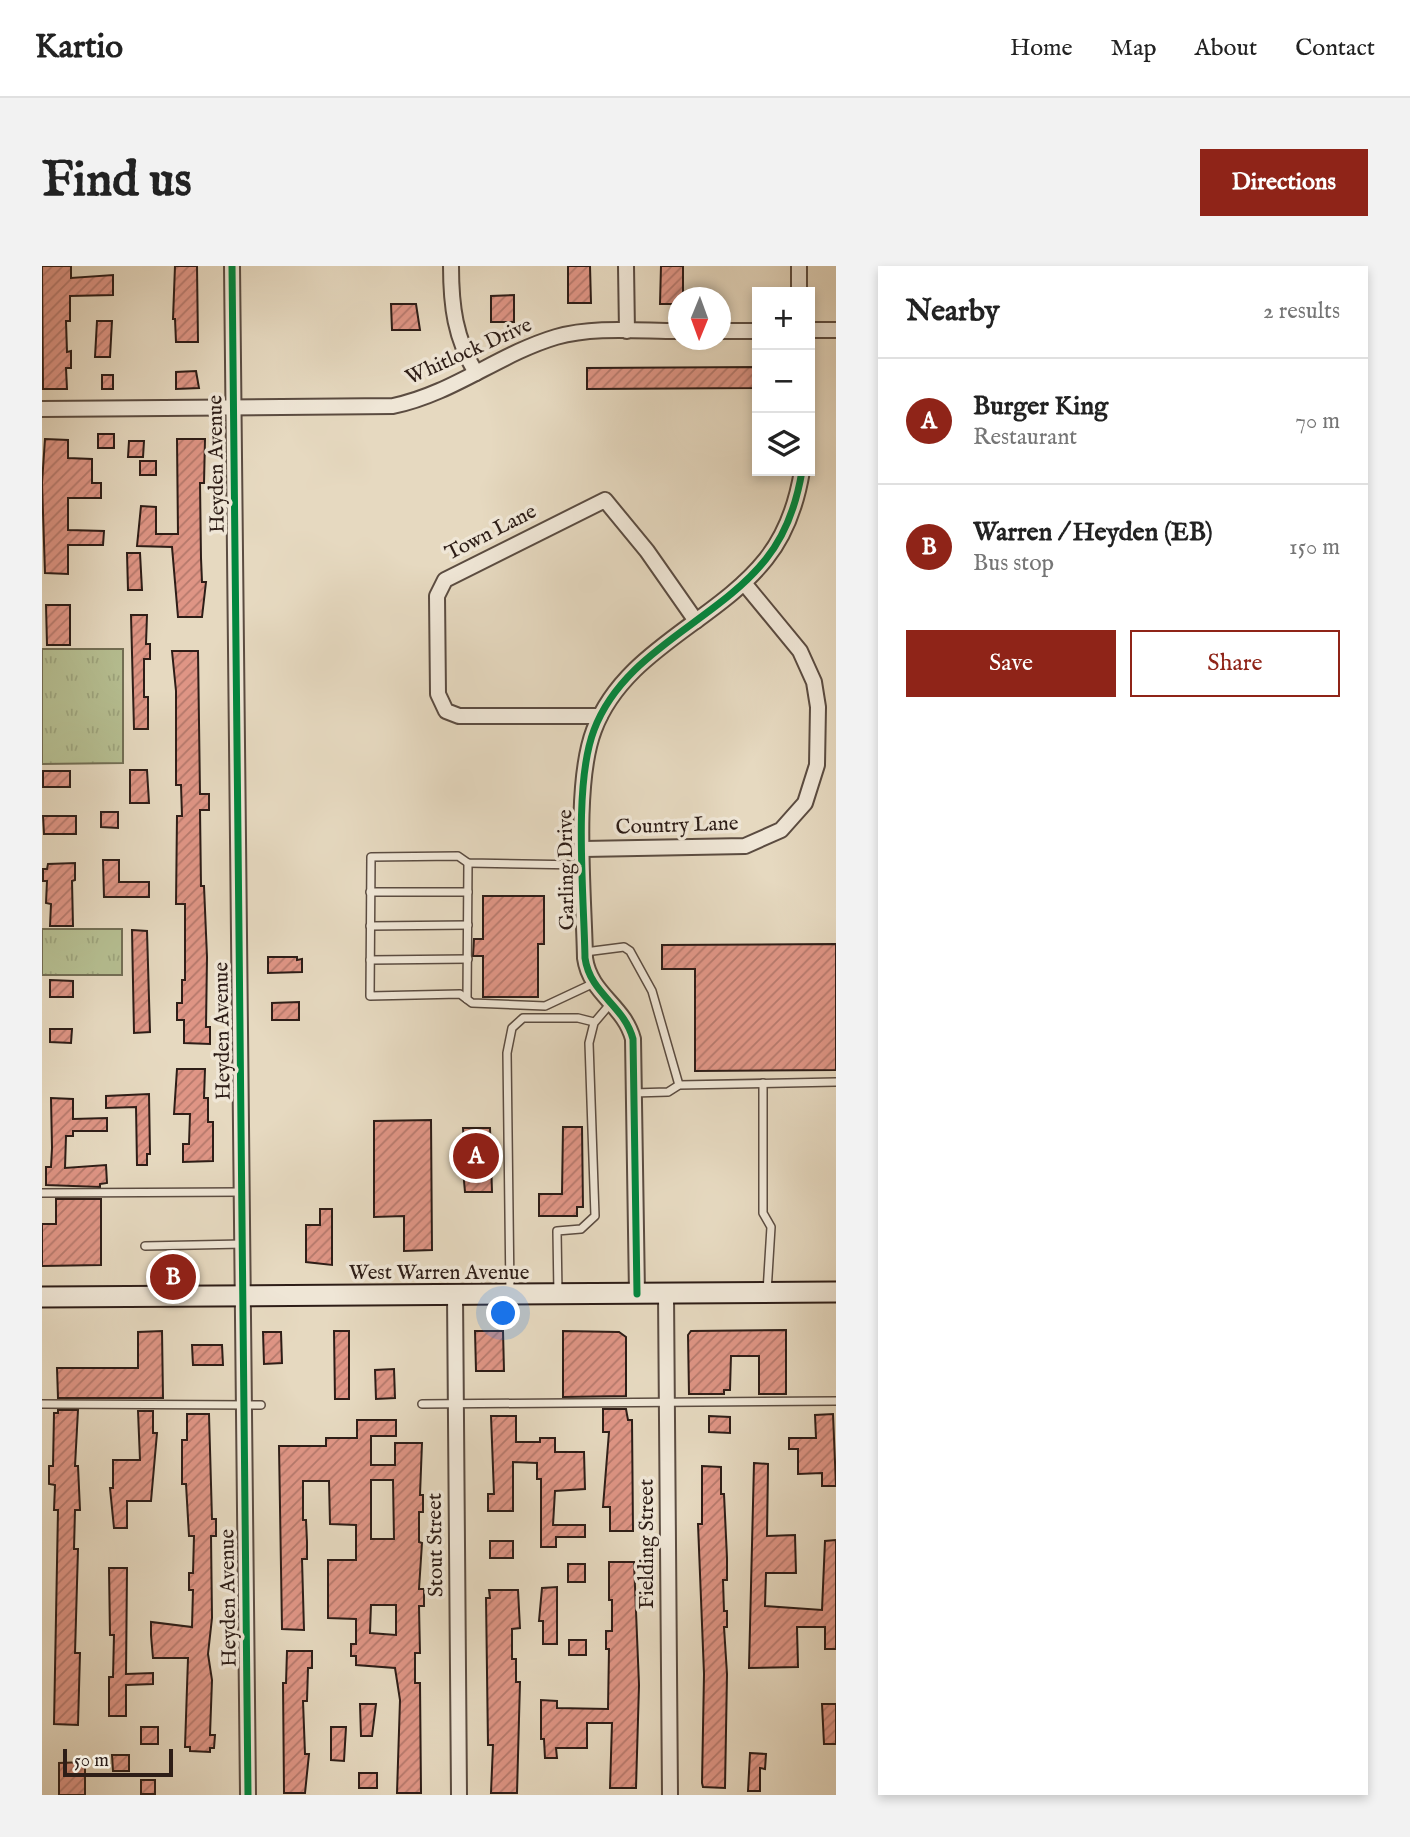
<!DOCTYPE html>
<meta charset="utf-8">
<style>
:root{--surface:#fff;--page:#f2f2f2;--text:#222;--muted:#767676;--line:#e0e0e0;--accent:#8f2418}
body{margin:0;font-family:"IM FELL English",serif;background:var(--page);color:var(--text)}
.controls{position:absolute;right:21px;top:21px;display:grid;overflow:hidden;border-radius:0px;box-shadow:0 4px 10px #0003}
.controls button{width:63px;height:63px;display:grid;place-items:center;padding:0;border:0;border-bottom:2px solid var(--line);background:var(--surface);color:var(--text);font:35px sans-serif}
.compass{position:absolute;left:626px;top:21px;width:63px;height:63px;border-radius:50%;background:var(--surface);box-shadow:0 4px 10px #0003;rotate:181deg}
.scale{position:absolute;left:21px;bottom:18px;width:110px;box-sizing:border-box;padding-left:7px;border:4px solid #2d1d17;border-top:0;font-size:19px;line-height:24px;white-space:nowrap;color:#2d1d17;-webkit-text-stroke:5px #efe6d6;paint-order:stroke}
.you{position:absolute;left:462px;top:1048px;width:24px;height:24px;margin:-18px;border:5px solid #fff;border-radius:50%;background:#1a73e8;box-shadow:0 0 0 10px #1a73e833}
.badge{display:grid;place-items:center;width:46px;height:46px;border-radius:50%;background:var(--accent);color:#fff;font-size:23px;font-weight:700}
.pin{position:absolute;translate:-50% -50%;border:4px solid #fff;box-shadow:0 2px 7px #0006}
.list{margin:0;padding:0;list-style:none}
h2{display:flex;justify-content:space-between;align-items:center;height:91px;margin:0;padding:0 28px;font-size:30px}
h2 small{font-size:23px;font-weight:400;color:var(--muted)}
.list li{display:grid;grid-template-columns:46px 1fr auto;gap:21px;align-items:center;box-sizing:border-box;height:126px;padding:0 28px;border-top:2px solid var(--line)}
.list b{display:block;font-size:26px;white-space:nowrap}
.list p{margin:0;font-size:23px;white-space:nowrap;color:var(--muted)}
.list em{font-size:23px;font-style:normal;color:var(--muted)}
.actions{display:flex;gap:14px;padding:21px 28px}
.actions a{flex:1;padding:16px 0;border:2px solid var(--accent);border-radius:0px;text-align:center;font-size:24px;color:var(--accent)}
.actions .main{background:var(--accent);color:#fff}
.icon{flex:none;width:38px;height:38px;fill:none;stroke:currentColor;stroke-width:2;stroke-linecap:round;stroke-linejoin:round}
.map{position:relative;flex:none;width:794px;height:1529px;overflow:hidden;border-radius:0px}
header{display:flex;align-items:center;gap:42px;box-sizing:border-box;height:98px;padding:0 35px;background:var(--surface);border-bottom:2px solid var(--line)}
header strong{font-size:33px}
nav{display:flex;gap:38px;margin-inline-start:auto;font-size:24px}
.intro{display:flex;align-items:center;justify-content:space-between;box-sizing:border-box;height:168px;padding:0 42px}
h1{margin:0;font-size:49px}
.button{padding:18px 32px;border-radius:0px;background:var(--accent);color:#fff;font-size:24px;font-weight:700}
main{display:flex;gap:42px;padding:0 42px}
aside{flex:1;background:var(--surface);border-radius:0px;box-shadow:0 4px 10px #0003}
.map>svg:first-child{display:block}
</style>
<header>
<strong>Kartio</strong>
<nav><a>Home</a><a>Map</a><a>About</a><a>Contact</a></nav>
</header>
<div class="intro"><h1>Find us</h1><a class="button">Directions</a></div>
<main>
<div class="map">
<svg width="794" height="1529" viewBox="0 0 794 1529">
<defs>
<pattern id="grass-tufts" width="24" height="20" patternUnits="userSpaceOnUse" patternTransform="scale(1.75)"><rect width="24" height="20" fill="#b6bf92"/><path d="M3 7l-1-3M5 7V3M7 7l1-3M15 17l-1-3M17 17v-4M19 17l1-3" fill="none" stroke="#9da47d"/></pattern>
<pattern id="building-hatch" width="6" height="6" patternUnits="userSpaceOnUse" patternTransform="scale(1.75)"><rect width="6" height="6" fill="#df9585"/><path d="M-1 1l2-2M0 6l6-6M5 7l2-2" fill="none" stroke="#b5796c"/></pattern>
</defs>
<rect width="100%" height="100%" fill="#e6d9c0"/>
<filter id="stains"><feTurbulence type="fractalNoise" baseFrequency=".00286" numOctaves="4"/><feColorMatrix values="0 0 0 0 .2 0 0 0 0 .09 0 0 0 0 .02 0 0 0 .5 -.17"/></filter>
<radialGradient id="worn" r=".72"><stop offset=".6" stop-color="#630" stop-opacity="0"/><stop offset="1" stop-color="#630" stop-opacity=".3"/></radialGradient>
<g fill="url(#grass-tufts)" stroke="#726e54" stroke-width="2">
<path d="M0,383H81V497L0,498Z"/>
<rect x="0" y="663" width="80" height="46"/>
</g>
<g fill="url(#building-hatch)" stroke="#2d1d17" stroke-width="2" fill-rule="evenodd">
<path d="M0,0H29V12L71,9V29L28,30V55H24L25,86L29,85V102H24L25,123H1Z"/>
<path d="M133,0H155L156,76H134L133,53H131Z"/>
<path d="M526,0H548L549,37H526Z"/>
<path d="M619,0H641V32H636V38H618Z"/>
<path d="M472,29V56H449V30Z"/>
<path d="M349,38H374L378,64H350Z"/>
<path d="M55,55H70L68,91H53Z"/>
<path d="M715,101V122L545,123V102Z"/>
<path d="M154,105L157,122L134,123V106Z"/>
<rect x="60" y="109" width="11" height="14"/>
<rect x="56" y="168" width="16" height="14"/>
<path d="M3,173L26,174V192L50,193V217H59V232H26V264L62,265L61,279H26V308L3,307L0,217Z"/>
<path d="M135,173H163L162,217H158L159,292L160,316H164L160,351H136L130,281L95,280L99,240L114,241V268H136Z"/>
<path d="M87,175H102L101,191H86Z"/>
<rect x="98" y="195" width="16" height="14"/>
<path d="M85,287H98L100,324H86Z"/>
<path d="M4,339H28V379H5Z"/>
<path d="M89,349H105L104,378H108V393H102V431H106V463H92Z"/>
<path d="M130,385H156L158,528H167V544H158L159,620H162L165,691L164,761H168V778L142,777V754H135V737H140V714H143V638H134L135,550H140L139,519H134V425Z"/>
<path d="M88,504H105L107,537H88Z"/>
<rect x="1" y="505" width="27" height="16"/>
<path d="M59,546H76V562L59,561Z"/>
<path d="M1,550H34V568H2Z"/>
<path d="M61,594H77V616H107V631H62Z"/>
<path d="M33,597V614L30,615L31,660H8L9,638L4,637L5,615H1V603H5L6,598Z"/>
<path d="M441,630H502V678H496V731H441V690H431L432,673H441Z"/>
<path d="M90,664L105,665L108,766L92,767Z"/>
<path d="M794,678V804L653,805V703H620V679Z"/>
<path d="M226,691H255V694L260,693V706L226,707Z"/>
<path d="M8,714L31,715V731H8Z"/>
<path d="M257,736V754H230V737Z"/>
<path d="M8,763H30L29,777L8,776Z"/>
<path d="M135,803H163L162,832H166V856H171V895L141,896V878H147L148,848H132Z"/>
<path d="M107,828L108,888H105V899H95L94,841L64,842V830Z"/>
<path d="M9,832L31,833V853L65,852V865H31V870H24L23,902L64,899L65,917L58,918V921L4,919V901H9L10,882Z"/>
<path d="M389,854L390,984L362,985V950L332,951V855Z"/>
<path d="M521,861H540L541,941H535V950H497V928H520Z"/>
<path d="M421,862H448L450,926H423L419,881H422Z"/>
<path d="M14,933H59V999L0,1000V958H14Z"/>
<path d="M278,943H290V999L264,996V959H278Z"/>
<path d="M744,1064V1128H717V1090H689L688,1124H682V1128H647L646,1069L649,1065Z"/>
<path d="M120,1065L121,1132H16L15,1102H96V1066Z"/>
<path d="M292,1065H307V1133H293Z"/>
<path d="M433,1065H461L462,1105H434Z"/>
<path d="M521,1065L577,1066L584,1071V1130L521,1131Z"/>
<path d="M221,1066H239L240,1097L222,1098Z"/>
<path d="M150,1079H180L181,1099H151Z"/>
<path d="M352,1103L353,1132L334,1133L333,1104Z"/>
<path d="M561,1143H584L586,1154H590L591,1265H568V1241H561L567,1166H561Z"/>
<path d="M16,1144H36L33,1200H36L38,1244H33L32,1283H36L33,1387H38L36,1459L12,1458L16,1244H12L13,1219L7,1218V1200H11L12,1147H16Z"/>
<path d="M96,1145H111V1167H115L109,1235H85V1262H72L68,1222H71V1194H98Z"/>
<path d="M145,1148H167L170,1253H174V1270H169L170,1352L166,1388L170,1414L168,1469H173L172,1482H168V1486L148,1485V1481H143L146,1392H111L109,1369V1356L150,1361L151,1324H147V1307H151L152,1270H147L144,1218H140V1174H145Z"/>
<path d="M791,1148L794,1220H780V1207L756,1208V1183H747V1172H774L773,1149Z"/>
<path d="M449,1150H474V1176H498V1172H513V1186H542L543,1223L513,1225L511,1259H543V1271H514V1281H499V1213H495V1197L471,1196V1245H446V1228H452Z"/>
<path d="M667,1150L688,1151V1167L667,1166Z"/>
<path d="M315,1154H354V1170H329V1199H353V1177H380L378,1229H381V1246H377V1276L380,1277L377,1323H382V1340H377L378,1387H373V1417H378L379,1527H355L358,1434L353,1402L314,1399V1390H309V1378H314V1353L286,1352V1294H314V1259L288,1258L287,1215H261V1254H264L265,1276V1293H260L262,1364L240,1363L237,1180H284V1172H315ZM329,1214H351L352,1273H329ZM329,1339H354V1369L328,1367Z"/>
<path d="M712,1197L726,1198L725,1270L753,1269L754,1307H724L723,1340L780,1344L783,1275L794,1274V1383H783V1361H755L756,1401L707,1402Z"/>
<path d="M660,1200L679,1201V1228H682L685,1292V1314H681L682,1345H685V1361H682L685,1408L683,1522L661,1521L660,1517L662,1408L656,1258H660Z"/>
<rect x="448" y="1275" width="23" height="17"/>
<path d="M567,1296H592L597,1419L594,1522H568L570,1457H545V1482H514L515,1492H503L502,1473H499V1434L515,1435V1442L566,1443L567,1383H564V1365H570V1334H567Z"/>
<rect x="526" y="1298" width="17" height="18"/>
<path d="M67,1302H85L84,1408L111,1407V1418L84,1419V1450H67V1411H71L72,1369H68Z"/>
<path d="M515,1321V1378H501V1355H497L500,1322Z"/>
<path d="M447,1324H476L478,1362L470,1363V1393H474V1416H478L475,1527H449L451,1479H446L444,1332H448Z"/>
<rect x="527" y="1374" width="17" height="15"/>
<path d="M245,1385H270V1402H266L265,1435H261L263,1488H267L263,1527H242L241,1417H244Z"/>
<path d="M318,1438H334L330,1470H319Z"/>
<path d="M780,1438H794V1478H782Z"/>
<rect x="99" y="1461" width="17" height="17"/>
<path d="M289,1461H304L302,1495L289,1494Z"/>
<path d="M708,1487L724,1488L723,1503L718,1502V1525H706Z"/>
<path d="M70,1489H87V1505H71Z"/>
<path d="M43,1496V1529H17V1497Z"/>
<rect x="317" y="1507" width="18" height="15"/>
<rect x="99" y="1514" width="14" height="14"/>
</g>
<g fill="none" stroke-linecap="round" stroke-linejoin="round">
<g stroke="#5b4c41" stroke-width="10">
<g id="service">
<path d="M541,599L426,597L416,590L329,591L328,730L418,728L430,737L503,740L550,718"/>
<path d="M328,626H426"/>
<path d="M328,660L426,659"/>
<path d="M543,686L582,681L588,685L610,725L637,819"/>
<path d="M328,694L426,693"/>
<path d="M425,733L426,597"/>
<path d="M721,817V947L729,961L725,1026"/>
<path d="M591,827L626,826L637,819L794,816"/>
<path d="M0,927L201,926"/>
<path d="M103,980L201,978"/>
<path d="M468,1027L465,787L470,762L481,752H536L552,756"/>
<path d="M516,1028L515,965L539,963L553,950L547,777L552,757L569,737"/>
<path d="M0,1138L219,1139"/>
<path d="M380,1138L794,1135"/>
</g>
</g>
<g stroke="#5b4c41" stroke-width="18">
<g id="minor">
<path d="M190,0L206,1529"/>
<path d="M409,0C409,40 413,72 434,107"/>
<path d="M584,0L585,65"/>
<path d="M757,26V0"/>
<path d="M768,64H794"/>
<path d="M678,65H715"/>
<path d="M0,143L351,140C410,128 457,88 514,71C552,60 597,65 636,65"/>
<path d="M558,450H417L404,445L396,428L395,330L403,314L563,234L605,285L654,355"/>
<path d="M542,583L703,580L739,564L763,537L775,499L776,441L772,416L758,385L702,317"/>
<path d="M595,1028L591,773C582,739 548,728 543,692C542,630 531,519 552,464C582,384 674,356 724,293C744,268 755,235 760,205"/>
<path d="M624,1028L628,1529"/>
<path d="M413,1029L417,1529"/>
</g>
</g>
<g stroke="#2d1d17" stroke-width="23">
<path id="secondary" d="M0,1031L794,1026"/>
</g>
<use href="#service" stroke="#efe6d6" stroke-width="7"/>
<use href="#minor" stroke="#efe6d6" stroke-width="14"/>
<use href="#secondary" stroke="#efe6d6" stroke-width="19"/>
<g stroke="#efe6d6" stroke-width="11">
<g id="cycleway">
<path d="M190,0L206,1529"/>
<path d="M595,1028L591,773C582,739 548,728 543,692C542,630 531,519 552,464C582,384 674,356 724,293C744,268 755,235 760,205"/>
</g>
</g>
<use href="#cycleway" stroke="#00873e" stroke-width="7"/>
</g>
<g text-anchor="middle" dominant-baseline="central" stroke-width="7" stroke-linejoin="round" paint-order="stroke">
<g font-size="21" fill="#2d1d17" stroke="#efe6d6">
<text transform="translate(427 86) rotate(-24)">Whitlock Drive</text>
<text transform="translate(175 198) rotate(-91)">Heyden Avenue</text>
<text transform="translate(449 267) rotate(-27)">Town Lane</text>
<text transform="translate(635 560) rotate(-2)">Country Lane</text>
<text transform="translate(525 604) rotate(-91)">Garling Drive</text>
<text transform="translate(181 765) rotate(-91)">Heyden Avenue</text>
<text x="397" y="1007">West Warren Avenue</text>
<text transform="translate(605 1278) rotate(-90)">Fielding Street</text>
<text transform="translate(394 1279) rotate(-91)">Stout Street</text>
<text transform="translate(187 1332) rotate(-91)">Heyden Avenue</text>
</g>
</g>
<rect width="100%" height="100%" filter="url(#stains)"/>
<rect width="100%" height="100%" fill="url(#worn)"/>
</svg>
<div class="controls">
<button>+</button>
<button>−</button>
<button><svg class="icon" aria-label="layers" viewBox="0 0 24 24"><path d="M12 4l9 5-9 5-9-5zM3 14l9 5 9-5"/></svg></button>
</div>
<svg class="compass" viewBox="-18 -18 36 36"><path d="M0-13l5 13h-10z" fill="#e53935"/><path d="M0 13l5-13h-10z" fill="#767676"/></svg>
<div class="scale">50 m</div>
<div class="you"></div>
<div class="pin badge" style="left:434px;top:890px">A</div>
<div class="pin badge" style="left:131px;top:1011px">B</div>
</div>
<aside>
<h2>Nearby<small>2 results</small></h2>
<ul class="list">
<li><span class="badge">A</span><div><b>Burger King</b><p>Restaurant</p></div><em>70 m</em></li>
<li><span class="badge">B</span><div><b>Warren / Heyden (EB)</b><p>Bus stop</p></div><em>150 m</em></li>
</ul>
<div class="actions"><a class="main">Save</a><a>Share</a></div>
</aside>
</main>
